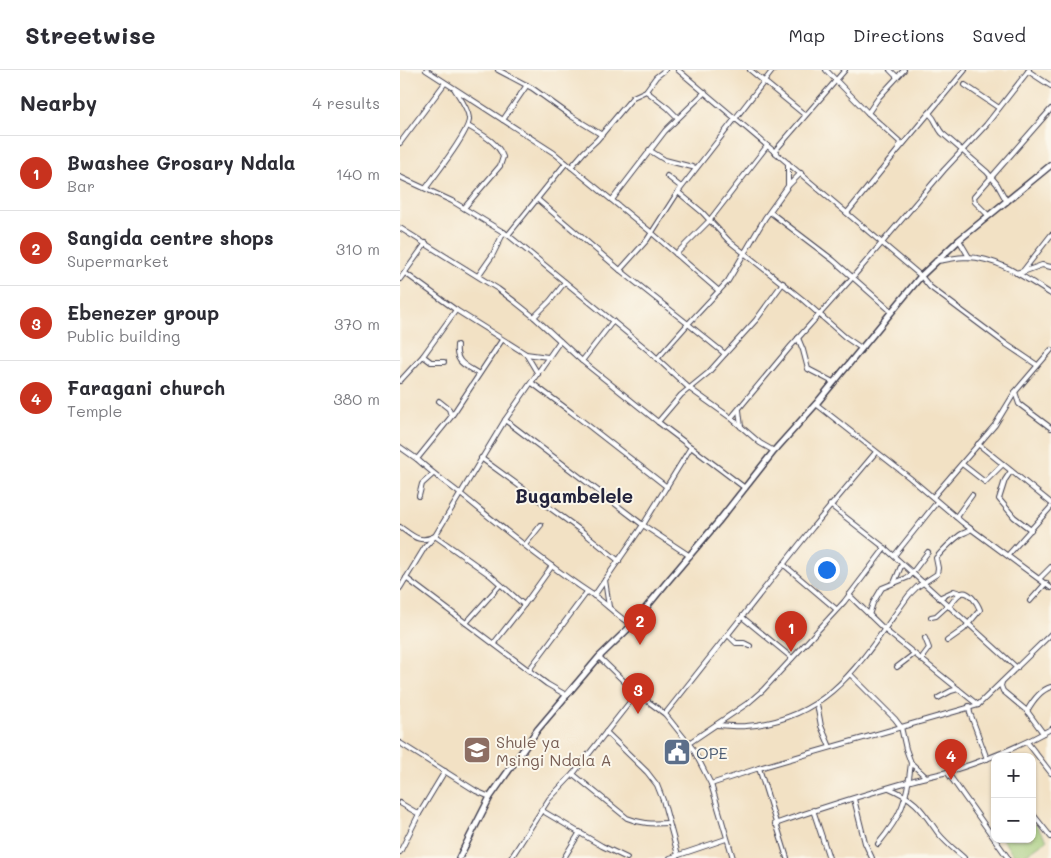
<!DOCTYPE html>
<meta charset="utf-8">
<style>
:root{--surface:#fff;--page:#f7f7f7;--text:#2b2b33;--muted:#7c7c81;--line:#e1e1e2;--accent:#c8321e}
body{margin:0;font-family:Mali,sans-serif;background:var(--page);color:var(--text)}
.controls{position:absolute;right:15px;bottom:15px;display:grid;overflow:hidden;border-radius:10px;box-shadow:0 1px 4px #0004}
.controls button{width:45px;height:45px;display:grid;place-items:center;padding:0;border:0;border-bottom:1px solid var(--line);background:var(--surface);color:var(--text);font:25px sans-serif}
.you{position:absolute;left:426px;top:499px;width:18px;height:18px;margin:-12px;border:4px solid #fff;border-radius:50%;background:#1a73e8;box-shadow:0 0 0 8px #1a73e833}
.badge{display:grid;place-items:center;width:32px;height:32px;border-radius:50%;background:var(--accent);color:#fff;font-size:16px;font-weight:700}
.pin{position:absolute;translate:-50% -41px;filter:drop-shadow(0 1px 2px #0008)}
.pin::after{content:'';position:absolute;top:26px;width:18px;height:15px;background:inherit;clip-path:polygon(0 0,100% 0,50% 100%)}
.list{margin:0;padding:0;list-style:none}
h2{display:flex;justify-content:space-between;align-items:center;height:65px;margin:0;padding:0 20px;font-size:21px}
h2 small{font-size:16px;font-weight:400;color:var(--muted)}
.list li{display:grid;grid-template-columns:32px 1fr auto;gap:15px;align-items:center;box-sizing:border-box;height:75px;padding:0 20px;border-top:1px solid var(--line)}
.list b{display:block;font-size:19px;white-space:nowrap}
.list p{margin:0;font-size:16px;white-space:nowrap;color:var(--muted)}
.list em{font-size:16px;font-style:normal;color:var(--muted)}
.map{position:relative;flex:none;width:651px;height:788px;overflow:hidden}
header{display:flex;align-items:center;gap:30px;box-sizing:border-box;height:70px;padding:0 25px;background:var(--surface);border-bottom:1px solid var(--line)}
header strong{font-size:24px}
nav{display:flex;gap:28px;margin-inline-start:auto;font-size:18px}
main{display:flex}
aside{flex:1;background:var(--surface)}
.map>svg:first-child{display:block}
</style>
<header>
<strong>Streetwise</strong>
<nav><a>Map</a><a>Directions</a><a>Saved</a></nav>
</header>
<main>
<aside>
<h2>Nearby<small>4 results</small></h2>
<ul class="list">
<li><span class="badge">1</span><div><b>Bwashee Grosary Ndala</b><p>Bar</p></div><em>140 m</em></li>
<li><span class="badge">2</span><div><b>Sangida centre shops</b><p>Supermarket</p></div><em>310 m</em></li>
<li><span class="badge">3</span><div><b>Ebenezer group</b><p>Public building</p></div><em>370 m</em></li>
<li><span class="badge">4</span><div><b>Faragani church</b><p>Temple</p></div><em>380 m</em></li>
</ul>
</aside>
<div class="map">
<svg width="651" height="788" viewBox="0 0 651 788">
<rect width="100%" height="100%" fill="#fbf7ec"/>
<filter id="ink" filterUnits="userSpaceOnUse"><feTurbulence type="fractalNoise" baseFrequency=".02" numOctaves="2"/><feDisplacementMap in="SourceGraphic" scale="10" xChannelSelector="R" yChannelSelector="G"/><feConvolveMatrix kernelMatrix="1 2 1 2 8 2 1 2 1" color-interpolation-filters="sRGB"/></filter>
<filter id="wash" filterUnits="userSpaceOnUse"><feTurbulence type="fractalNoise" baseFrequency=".0096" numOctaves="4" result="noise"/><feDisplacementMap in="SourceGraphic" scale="20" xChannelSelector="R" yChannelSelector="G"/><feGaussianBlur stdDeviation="1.12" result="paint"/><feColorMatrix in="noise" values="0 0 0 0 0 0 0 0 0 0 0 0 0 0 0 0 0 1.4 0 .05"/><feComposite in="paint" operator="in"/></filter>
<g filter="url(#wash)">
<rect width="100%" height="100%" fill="#f2e1c4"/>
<path fill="#9ec773" stroke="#607457" d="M632,750L647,770L621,788H616L602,769H632Z"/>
</g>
<g filter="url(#ink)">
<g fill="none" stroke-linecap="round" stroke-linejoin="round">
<g stroke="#413f50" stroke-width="6">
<g id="minor">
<path d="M26,0L154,83L252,163L319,221"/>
<path d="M98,0L132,18L171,46L202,65"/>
<path d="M278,0L521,206L530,217L606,274L637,295"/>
<path d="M350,0L405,45"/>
<path d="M426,0L468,43L500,72L498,80L447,143"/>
<path d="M490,0L497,7"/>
<path d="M628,1L651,16"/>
<path d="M565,15L599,38"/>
<path d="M246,21L268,38L278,48"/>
<path d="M468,43L479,27L504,0"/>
<path d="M529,43C538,52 536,56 542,63L587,102L597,114L607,132"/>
<path d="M103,50L127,15"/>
<path d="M0,73L45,13"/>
<path d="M499,79L565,0"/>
<path d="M249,80L265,90L296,98"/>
<path d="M374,82L445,0"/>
<path d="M171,97L184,82L197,70L233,27L246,21L256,7L265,0"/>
<path d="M267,106L281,117"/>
<path d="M0,107L52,131L108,165L249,281L289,318L331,348L360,373L374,381"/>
<path d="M388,116V93"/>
<path d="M26,118C35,105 71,60 69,48C68,38 60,28 55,20"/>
<path d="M278,122L302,142L329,171L402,229L445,267L461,278"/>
<path d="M137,129L220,200L288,254L257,289"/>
<path d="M212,130L265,61L305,22"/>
<path d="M64,138L100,96L103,87C98,72 81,64 68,56"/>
<path d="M370,142L433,190L492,242"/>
<path d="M588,145L575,132L574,127L651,39"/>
<path d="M0,158L98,219L114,231L134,247L182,291L258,352L345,418"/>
<path d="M108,165L166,93"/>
<path d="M559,170L569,187"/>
<path d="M276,184L309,151L367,76"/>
<path d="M536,191C546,190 557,187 567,187C599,188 625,208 651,224"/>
<path d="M220,200L247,170L278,122L373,0"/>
<path d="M623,202L642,195L651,197"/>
<path d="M5,203L56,240L126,284L148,287"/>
<path d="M616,203L623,201L651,165"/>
<path d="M78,206L92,186L104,162"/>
<path d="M0,209L26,173"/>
<path d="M134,247L150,231L165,212"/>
<path d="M398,268L403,280L408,299L433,312"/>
<path d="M102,270L51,347L17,389C33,404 51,416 68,430C109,463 149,496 193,525C207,534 217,547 232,555"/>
<path d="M57,275C55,293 65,295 79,304"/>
<path d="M126,284L138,304"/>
<path d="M325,284L356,250L383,213"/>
<path d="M23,286L31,292H44"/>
<path d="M182,291L213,251"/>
<path d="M0,311L23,286L56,240"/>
<path d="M132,313L171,342L267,417"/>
<path d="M615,322L619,334L651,358"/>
<path d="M39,331L49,339L51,346"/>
<path d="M416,334L510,408L563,453L651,518"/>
<path d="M339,340L341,357"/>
<path d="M331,348L391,276L452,208L544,100L586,55L629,0"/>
<path d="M105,350L243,455L290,486"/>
<path d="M258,352L281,325L308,303L325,284L288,254L328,211L365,148L388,116L401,103"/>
<path d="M578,374L651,433"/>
<path d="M0,377L17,389"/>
<path d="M81,388L183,462L219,491"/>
<path d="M562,394L585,412L603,394"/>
<path d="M611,401L605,410L599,429L614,447L631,460"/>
<path d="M19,426L22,414L33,404"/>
<path d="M533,427L595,355L615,322L651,280"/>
<path d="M430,435L485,478L617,598"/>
<path d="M556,447L572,425"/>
<path d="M0,457C13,466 19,474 35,466L90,505L124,535L152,496"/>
<path d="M125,475L141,455"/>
<path d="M608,485L651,437"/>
<path d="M494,486L537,432"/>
<path d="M383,494L436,539"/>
<path d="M6,508L147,614L166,625"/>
<path d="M640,508L651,497"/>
<path d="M205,510L209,537"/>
<path d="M494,513L502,494"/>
<path d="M0,518L25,477L35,466L105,350L160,271"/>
<path d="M449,525L485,560L578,635"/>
<path d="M194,526L243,455L291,377"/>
<path d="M539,528L554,521L560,523"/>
<path d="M630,531L646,513"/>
<path d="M469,545L473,533L482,518L509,507L528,482"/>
<path d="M342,547L392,588"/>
<path d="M531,547L536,546L547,536"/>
<path d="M66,553L100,515"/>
<path d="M328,565L336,573H344L350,576"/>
<path d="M547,571L564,559L580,540C578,534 568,518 560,524C555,527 552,533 549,537"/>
<path d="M94,573L124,535"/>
<path d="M199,587L234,621L265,644L293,679L311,714L333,788"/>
<path d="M523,591V586L529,578L525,568"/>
<path d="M497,597L514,584"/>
<path d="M129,600L187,522"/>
<path d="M451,605L495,649L501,657L506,679L511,693L526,707"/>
<path d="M602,612L601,616L603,621L627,641L643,663"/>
<path d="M538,628L551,621L558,619"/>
<path d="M417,634L421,656L430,677"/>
<path d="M569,636L570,643L587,689"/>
<path d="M627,641C632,632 640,620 651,617"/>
<path d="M265,644L413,457L476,382"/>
<path d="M316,655C326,655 337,657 346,656C433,649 463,587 509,525L517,517L537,504L538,498L536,488C543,480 552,471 560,465C564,462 567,463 571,459"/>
<path d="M206,662L247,702L257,715L263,730L278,785"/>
<path d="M627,672L651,703"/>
<path d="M0,673L76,721L90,727"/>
<path d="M289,673L348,633L363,620L444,532L485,478"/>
<path d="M359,698L387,788"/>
<path d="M547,702L608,788"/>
<path d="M173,704L227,748C241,754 253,754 268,753"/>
<path d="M311,714L359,698L578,635L651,564"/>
<path d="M489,718C517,730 521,739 538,763C545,772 555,780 564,788"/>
<path d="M454,729L465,773L472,788"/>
<path d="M0,733L19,744"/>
<path d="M141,740L202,776L227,788"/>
<path d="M413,740L429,788"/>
<path d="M632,743L651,767"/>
<path d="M375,754C420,738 466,724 511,711C523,707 536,705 548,702C584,691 619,677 651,659"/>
<path d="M478,774C502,745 507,730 511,693"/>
<path d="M0,782L19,744L45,701"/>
<path d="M111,788L149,729L173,704L237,623"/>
<path d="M164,788L180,762"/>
<path d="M270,788L326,769"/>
</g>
</g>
<g stroke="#413f50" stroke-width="8">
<path id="tertiary" d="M59,788L90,727L138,659L199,587L232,555L267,512L318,452L374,381L416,334L521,206L559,170L651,95"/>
</g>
<use href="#minor" stroke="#fff" stroke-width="4"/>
<use href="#tertiary" stroke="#fff" stroke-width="5"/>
</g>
</g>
<defs>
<g id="school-square" transform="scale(1.4375)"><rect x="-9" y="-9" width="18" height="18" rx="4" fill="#8d6e63" stroke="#fbf7ec"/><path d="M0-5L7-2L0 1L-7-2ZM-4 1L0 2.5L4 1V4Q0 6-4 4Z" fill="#fff"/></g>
<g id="civic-square" transform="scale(1.4375)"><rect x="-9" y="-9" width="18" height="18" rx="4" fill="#5c6f8a" stroke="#fbf7ec"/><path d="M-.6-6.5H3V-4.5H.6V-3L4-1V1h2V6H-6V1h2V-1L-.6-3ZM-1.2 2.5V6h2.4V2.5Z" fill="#fff"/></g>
</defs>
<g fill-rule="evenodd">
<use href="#school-square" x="77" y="680"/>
<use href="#civic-square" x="277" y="682"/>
</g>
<g text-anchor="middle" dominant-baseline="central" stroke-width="4" stroke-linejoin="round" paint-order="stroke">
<g font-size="16" fill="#785e54" stroke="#fbf7ec" text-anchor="start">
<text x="96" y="671">Shule ya<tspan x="96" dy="18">Msingi Ndala A</tspan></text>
</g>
<g font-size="16" fill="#4e5e75" stroke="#fbf7ec" text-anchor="start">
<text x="296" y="682">OPE</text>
</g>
<g font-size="19" font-weight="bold" fill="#22223b" stroke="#fbf7ec">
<text x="174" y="425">Bugambelele</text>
</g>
</g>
</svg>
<div class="controls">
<button>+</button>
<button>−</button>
</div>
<div class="you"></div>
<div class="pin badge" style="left:391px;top:582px">1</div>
<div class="pin badge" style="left:240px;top:575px">2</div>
<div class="pin badge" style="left:238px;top:644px">3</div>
<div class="pin badge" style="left:551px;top:710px">4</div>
</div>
</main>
